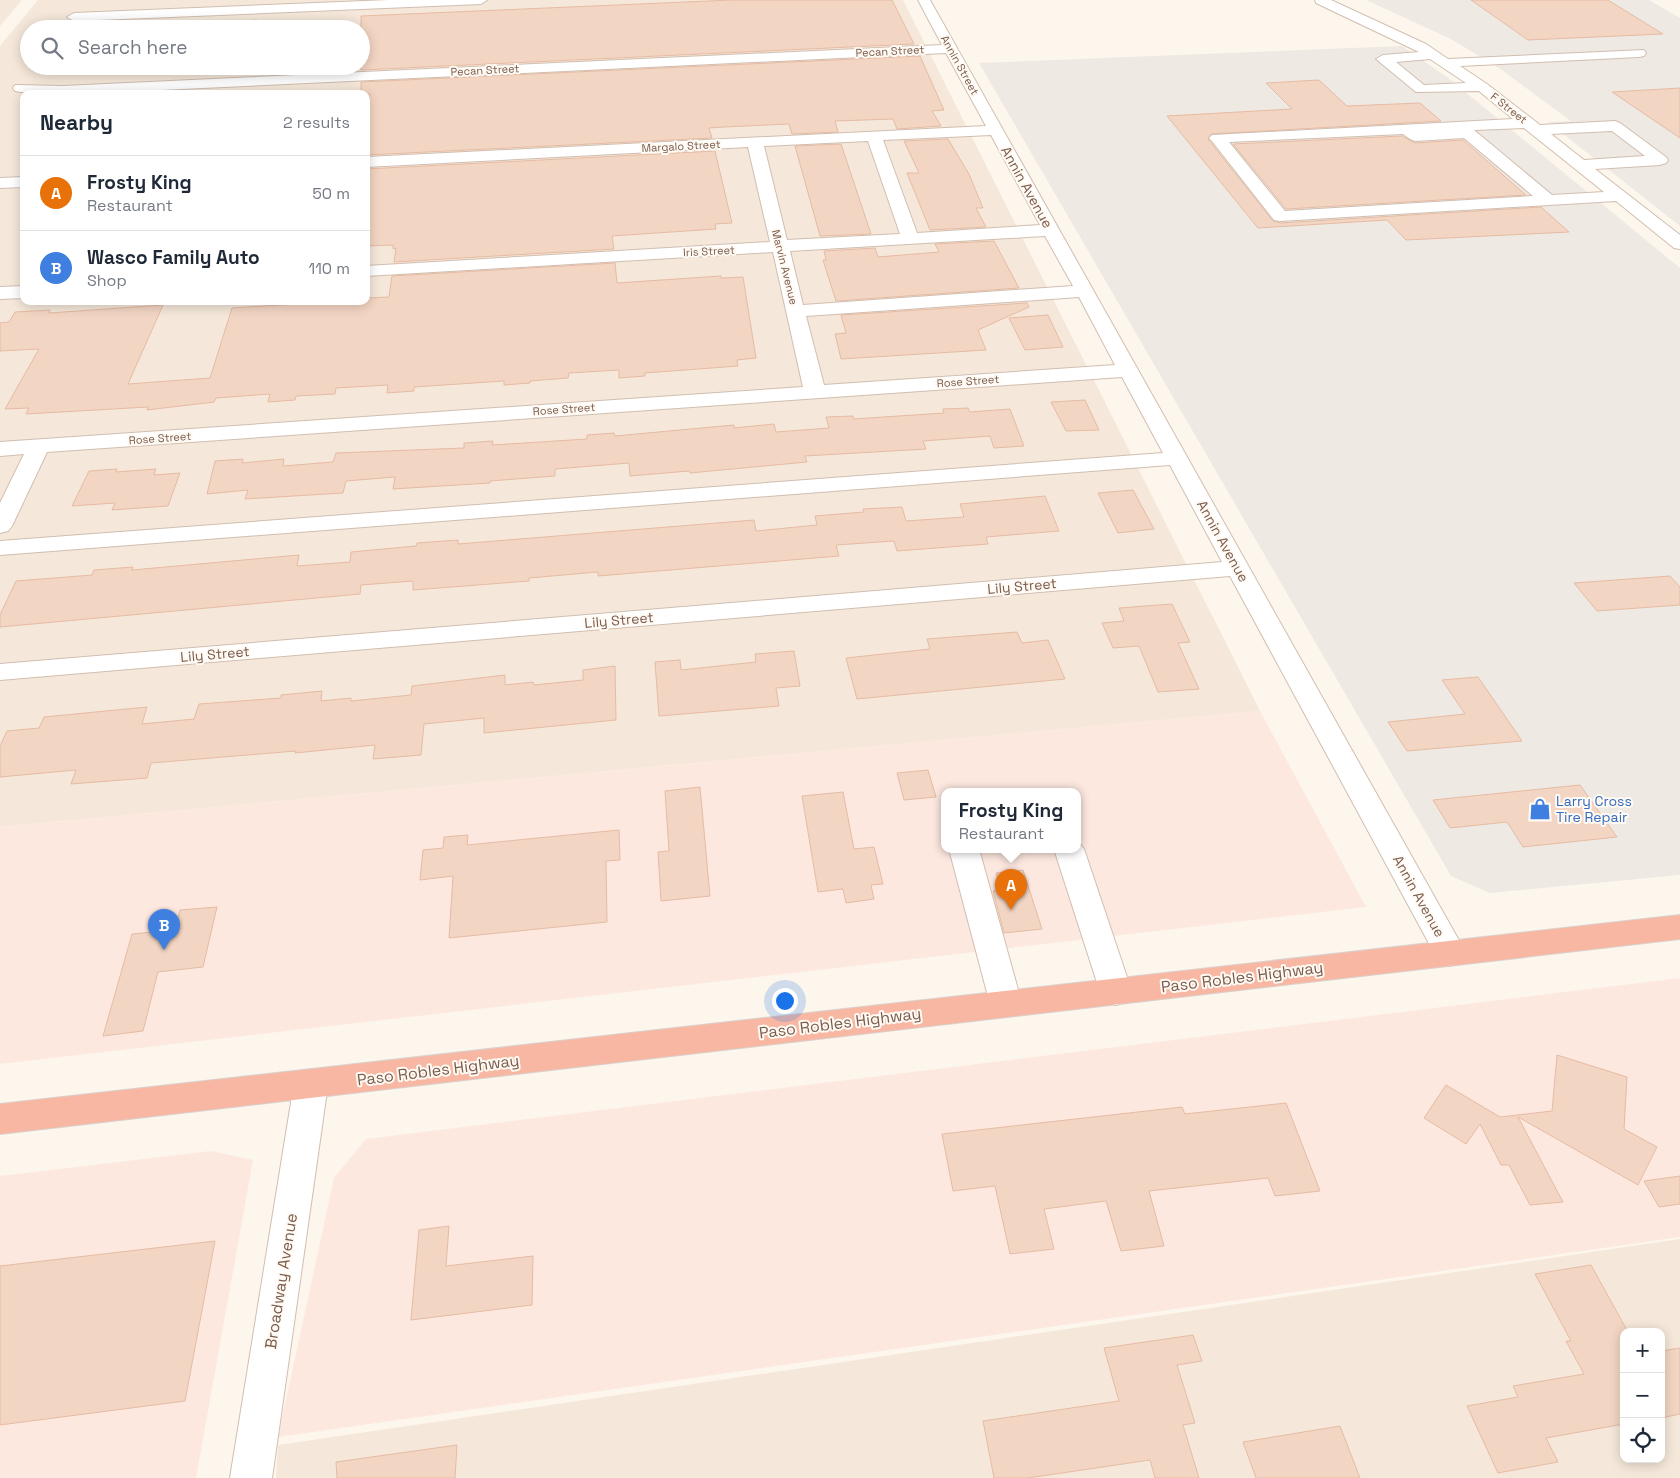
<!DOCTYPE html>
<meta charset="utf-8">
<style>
:root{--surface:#fff;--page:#f2f2f3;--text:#1f2937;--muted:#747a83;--line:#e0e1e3;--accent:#e76f51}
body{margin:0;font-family:"Space Grotesk",sans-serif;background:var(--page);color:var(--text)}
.controls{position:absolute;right:15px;bottom:15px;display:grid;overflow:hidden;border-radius:10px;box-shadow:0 2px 12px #0003}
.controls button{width:45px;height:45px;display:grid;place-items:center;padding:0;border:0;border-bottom:1px solid var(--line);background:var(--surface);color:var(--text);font:25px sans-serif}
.you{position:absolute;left:784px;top:1000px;width:18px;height:18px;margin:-12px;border:4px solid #fff;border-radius:50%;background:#1a73e8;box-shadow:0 0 0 8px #1a73e833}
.badge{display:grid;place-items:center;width:32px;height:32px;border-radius:50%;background:var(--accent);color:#fff;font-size:16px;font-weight:700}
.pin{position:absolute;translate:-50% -41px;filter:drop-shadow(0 1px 2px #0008)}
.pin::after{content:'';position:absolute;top:26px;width:18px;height:15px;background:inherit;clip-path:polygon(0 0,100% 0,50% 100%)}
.popup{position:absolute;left:941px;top:788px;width:140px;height:65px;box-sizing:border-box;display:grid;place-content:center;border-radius:10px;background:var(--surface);filter:drop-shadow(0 1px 4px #0005);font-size:16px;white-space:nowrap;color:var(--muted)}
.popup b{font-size:19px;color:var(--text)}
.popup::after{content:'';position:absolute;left:50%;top:100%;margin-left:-10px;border:10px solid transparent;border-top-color:var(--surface)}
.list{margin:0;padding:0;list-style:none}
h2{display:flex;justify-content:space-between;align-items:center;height:65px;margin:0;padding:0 20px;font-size:21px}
h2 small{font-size:16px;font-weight:400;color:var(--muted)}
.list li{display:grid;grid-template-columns:32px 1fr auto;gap:15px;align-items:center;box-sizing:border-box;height:75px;padding:0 20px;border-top:1px solid var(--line)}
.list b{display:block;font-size:19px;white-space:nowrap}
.list p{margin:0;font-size:16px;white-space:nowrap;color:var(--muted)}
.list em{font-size:16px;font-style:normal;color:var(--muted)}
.icon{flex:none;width:28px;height:28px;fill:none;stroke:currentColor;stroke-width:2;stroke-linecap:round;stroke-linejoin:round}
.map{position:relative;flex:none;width:1680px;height:1478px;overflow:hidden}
.search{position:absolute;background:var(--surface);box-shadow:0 2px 12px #0003;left:20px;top:20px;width:350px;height:55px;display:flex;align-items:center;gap:12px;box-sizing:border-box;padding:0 18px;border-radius:28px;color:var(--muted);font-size:19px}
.panel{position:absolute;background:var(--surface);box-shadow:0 2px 12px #0003;left:20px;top:90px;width:350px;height:215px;border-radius:10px}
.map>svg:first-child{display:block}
</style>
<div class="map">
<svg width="1680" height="1478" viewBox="0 0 1680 1478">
<rect width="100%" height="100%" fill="#fdf6ec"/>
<g fill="#f5e8da" fill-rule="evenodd">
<path d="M0,0H22L0,26Z"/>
<path d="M38,0H903L1260,711L0,827V46ZM29,29H361V66H29ZM24,94H366V301H24Z"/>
<path d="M1680,1239V1478H276L278,1445ZM1624,1332H1661V1459H1624Z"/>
</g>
<g fill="#fde8e0" fill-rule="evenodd">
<path d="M1260,711L1366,907L0,1064V827ZM945,791H1077V849H945Z"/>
<path d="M1680,978V1237L278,1437L334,1178L366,1139Z"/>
<path d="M211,1151L253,1160L196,1478H0V1176Z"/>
</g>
<g fill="#efe9e4">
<path d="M1366,0H1649L1680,18V226L1548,122L1571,121L1499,68L1451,39Z"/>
<path d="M1402,46L1447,77L1680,268V875L1490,893L1451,876L979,63Z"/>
</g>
<g fill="#f3d5c3" stroke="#e6bba3">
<path d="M732,0H892L914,44L361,70V16Z"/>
<path d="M1471,0H1608L1663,34L1528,40Z"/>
<path d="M257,20L253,29H204L208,23Z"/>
<path d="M920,56L944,110L932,111L941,126L897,129L893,119L835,121L838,132L792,134L789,124L724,127L709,128L712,138L366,155V113L370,94H361V82Z"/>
<path d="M183,66H234L181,70Z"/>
<path d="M1319,80L1347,106L1420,103L1441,121L1211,134L1208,139L1273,221L1280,223L1541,207L1569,232L1406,240L1387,220L1258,228L1167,116L1292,109L1266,83Z"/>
<path d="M1680,88V138L1612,92Z"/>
<path d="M1402,136L1415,143L1463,140L1526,195L1286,209L1233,144Z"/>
<path d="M948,139L969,174L983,208H976L986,227L930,230L907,173H919L904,141Z"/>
<path d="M841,144L871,234L820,236L795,146Z"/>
<path d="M715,151L732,223L715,224L716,229L612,236L614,249L394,262L396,248L393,249V245L366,246V169Z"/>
<path d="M994,241L1019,288L836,301L823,260H826L824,251L875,248L878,257L939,252L935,244Z"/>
<path d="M615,263L617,283L721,276V278L743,277L756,358L737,360L738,366L645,373V376L619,378V370L569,373L568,378L530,381V383L504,385V381L414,387V391L387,393L388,385L336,388L335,394L296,396L295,400L268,402L270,394L216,398L214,402L147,410L148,407L26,414L29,408L5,409L39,349L0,351V323L9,322L15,312L50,310L49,313L163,305L128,384L210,378L232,308L296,304L297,301H366V298L389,297L392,276Z"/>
<path d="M1027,303L1029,307L978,330L986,350L841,359L835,334L846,333L841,315Z"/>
<path d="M1048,315L1063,347L1025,350L1009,318Z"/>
<path d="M1085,400L1099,430L1066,431L1051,402Z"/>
<path d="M968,408L970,412L1010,409L1024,446L994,448L990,436L923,441L926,449L805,456L807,462L690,473L689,471L630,476L629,463L555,469V476L490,481V483L393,489L395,477L346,481L343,493L245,499L248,490L207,494L215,461L243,459L242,463L284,459L283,466L333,462L336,453L464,448V443L493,441L492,445L587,439V435L614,433L615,436L734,425V428L774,424L776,432L829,428L826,417L853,416V419L944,413L943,409Z"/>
<path d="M117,469L116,472L156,469L154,475L180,473L168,506L112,510L115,503L72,506L89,471Z"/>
<path d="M1133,490L1154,529L1118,533L1098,493Z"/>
<path d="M1045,496L1059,531L986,537L988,544L897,551L894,541L836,545L839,556L598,576V572L529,578V581L413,590V581L361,585L360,594L0,627V615L16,581L92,575L94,570L133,567L132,570L299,555L297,566L350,562L351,552L416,546L417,543L458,540V544L754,520L756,531L817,525L815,516L864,512L863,509L902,507L906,521L964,517L960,504Z"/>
<path d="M1670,576L1680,587V605L1597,611L1574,583Z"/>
<path d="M1172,604L1190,642L1178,643L1199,689L1158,692L1139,646L1113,648L1102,623L1124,621L1119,608Z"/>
<path d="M1017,632L1022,643L1048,640L1065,679L857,699L846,658L930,649L927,639Z"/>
<path d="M794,651L800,686L776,688L779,706L659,716L655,662L680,660L681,670L756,662L755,654Z"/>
<path d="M615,666L616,720L484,733V718L424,724L421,755L373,759L375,745L295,753L296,751L151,763L147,778L71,784L76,770L0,777V746L7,731L39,728L44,717L147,707L142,724L194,719L199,704L281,698V695L322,691L321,701L351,698V701L411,695L412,686L505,675V685L533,682L534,685L583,680V670Z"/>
<path d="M1478,677L1522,741L1407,751L1388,722L1465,714L1442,680Z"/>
<path d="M928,770L936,797L904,800L897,773Z"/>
<path d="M1580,785L1617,837L1523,847L1507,822L1450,828L1433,800Z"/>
<path d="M700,787L710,896L661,901L658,852L669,851L665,791Z"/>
<path d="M843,792L854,849L874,847L883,884L871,885L874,899L846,903L843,889L818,892L802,796Z"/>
<path d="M619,830L620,860L606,861L607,922L449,938L453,876L420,880L423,850L443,848L444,837L468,835L467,845Z"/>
<path d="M1023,870L1042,929L1004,933L993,891L1001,890L996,873Z"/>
<path d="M217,907L203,967L158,972L143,1031L103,1036L132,934L175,930L180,910Z"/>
<path d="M1557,1055L1627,1077L1624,1129L1657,1147L1638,1185L1518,1117L1563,1202L1530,1205L1509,1165H1501L1480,1124L1466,1144L1424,1118L1446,1085L1500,1117L1552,1111Z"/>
<path d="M1286,1103L1320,1191L1275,1196L1268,1178L1149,1191L1164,1246L1121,1251L1106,1201L1044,1209L1054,1249L1010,1254L995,1186L953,1191L942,1134L1182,1107L1185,1114Z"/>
<path d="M1680,1176V1204L1659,1207L1644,1181Z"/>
<path d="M449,1226L446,1266L533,1256L532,1305L411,1320L419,1230Z"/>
<path d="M215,1241L185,1401L0,1425V1266Z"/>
<path d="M1591,1265L1628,1332H1624V1424L1546,1438L1558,1462L1498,1473L1467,1406L1518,1397L1513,1386L1584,1374L1566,1341H1571L1535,1274Z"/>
<path d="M1193,1335L1202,1361L1177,1365L1195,1423L1183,1425L1199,1478H1155L1150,1460L1028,1478H994L983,1421L1119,1401L1104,1348Z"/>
<path d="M1680,1348V1414L1661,1418V1351Z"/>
<path d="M1340,1426L1360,1478H1256L1243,1442Z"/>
<path d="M457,1445L455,1478H337L336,1462Z"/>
</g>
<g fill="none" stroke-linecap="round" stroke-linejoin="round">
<g stroke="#d1beb0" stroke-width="2">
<g id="minor">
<path d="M389,0H487L481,4L74,21L67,17L74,13Z"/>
<path d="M918,0H930L1461,944L1466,953L1461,962L1450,966L1439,962L1230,576L0,680V664L1222,562L1170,465L0,555V541L1163,453L1122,377L47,452L12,526L8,531L0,533V503L24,454L0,456V442L803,387L773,252L366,276V266L770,242L748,147L366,167V157L986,126L946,53L76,94L20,92L15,91L13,88L15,85L63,86L942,45ZM991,135L1040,225L917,233L883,140ZM868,141L900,234L787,240L764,146ZM1045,236L1073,286L803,305L790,251ZM1079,297L1115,365L824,385L806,316Z"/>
<path d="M1315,0H1331L1426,44L1448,59L1644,50L1646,53L1644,56L1639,57L1460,66L1487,84L1540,125L1615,121L1620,123L1666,157L1668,160L1666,163L1660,165L1595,169L1680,235V249L1674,248L1616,201L1280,221L1274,220L1212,141L1209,138L1212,135L1513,119L1479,91L1416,92L1376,59L1383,55L1419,52L1316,3ZM1430,59L1466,83L1424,85L1396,62ZM1524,128L1604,192L1552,195L1474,130ZM1612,131L1645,156L1584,160L1551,134ZM1403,134L1410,139L1415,141L1464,138L1533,196L1285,211L1229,142Z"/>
<path d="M24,177V187L0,188V178Z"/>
<path d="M24,286V298L0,299V287Z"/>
<path d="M1077,841L1084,849L1132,992L1128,1001L1116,1005L1104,1001L1100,992L1054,849H1077Z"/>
<path d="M949,849H979L1022,1004L1018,1013L1006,1017L994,1013L990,1004Z"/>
<path d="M311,1069L323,1074L328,1084L272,1478H230L294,1084L299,1074Z"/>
</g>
</g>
<g stroke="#dad1cd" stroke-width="2">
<path id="highway" d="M1680,915V939L0,1134V1104Z"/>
</g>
<use href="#minor" fill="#fff" fill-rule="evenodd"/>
<use href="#highway" fill="#f7b7a3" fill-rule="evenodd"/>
</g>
<defs>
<g id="shop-bare" transform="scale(1.725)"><path d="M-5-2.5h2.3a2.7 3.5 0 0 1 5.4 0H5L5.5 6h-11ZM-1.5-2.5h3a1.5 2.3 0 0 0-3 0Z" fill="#3f7fe0" stroke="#fffaf3" stroke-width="2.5" paint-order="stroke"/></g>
</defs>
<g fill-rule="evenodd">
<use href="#shop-bare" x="1540" y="809"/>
</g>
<g text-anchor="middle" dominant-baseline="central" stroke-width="4" stroke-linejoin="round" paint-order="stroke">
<g font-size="11" fill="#7a5c4d" stroke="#fffaf3">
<text transform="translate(890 51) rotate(-3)">Pecan Street</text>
<text transform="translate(960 65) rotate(61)">Annin Street</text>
<text transform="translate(485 70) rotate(-3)">Pecan Street</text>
<text transform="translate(1509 108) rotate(38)">F Street</text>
<text transform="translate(681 146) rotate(-3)">Margalo Street</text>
<text transform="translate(709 251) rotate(-3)">Iris Street</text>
<text transform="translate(785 267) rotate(76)">Marvin Avenue</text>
<text transform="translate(968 381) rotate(-4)">Rose Street</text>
<text transform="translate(564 409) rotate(-4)">Rose Street</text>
<text transform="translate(160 438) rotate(-4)">Rose Street</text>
</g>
<g font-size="14" fill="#7a5c4d" stroke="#fffaf3">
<text transform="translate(1027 187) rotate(61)">Annin Avenue</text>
<text transform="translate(1223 541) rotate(61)">Annin Avenue</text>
<text transform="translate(1022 586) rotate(-5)">Lily Street</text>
<text transform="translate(619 620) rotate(-5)">Lily Street</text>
<text transform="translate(215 654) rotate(-5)">Lily Street</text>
<text transform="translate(1419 896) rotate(61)">Annin Avenue</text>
</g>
<g font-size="14" fill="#366cbe" stroke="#fffaf3" text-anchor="start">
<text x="1556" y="801">Larry Cross<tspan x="1556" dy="16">Tire Repair</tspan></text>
</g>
<g font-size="16" fill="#7a5c4d" stroke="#fffaf3">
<text transform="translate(1242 977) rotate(-7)">Paso Robles Highway</text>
<text transform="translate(840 1023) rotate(-7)">Paso Robles Highway</text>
<text transform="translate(438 1070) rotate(-7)">Paso Robles Highway</text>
<text transform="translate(281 1281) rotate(-81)">Broadway Avenue</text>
</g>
</g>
</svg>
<div class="controls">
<button>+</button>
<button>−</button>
<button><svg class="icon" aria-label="locate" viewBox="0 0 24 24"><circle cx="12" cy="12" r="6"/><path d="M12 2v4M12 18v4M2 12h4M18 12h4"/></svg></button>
</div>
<div class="you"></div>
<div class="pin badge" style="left:1011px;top:910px;background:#e8710a">A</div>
<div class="popup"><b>Frosty King</b>Restaurant</div>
<div class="pin badge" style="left:164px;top:950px;background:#3f7fe0">B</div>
<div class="search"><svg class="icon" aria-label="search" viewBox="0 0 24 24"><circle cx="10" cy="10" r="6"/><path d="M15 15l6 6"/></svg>Search here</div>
<section class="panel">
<h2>Nearby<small>2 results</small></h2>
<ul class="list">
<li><span class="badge" style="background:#e8710a">A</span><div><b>Frosty King</b><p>Restaurant</p></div><em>50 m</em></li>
<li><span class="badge" style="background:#3f7fe0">B</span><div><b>Wasco Family Auto</b><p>Shop</p></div><em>110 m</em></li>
</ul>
</section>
</div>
